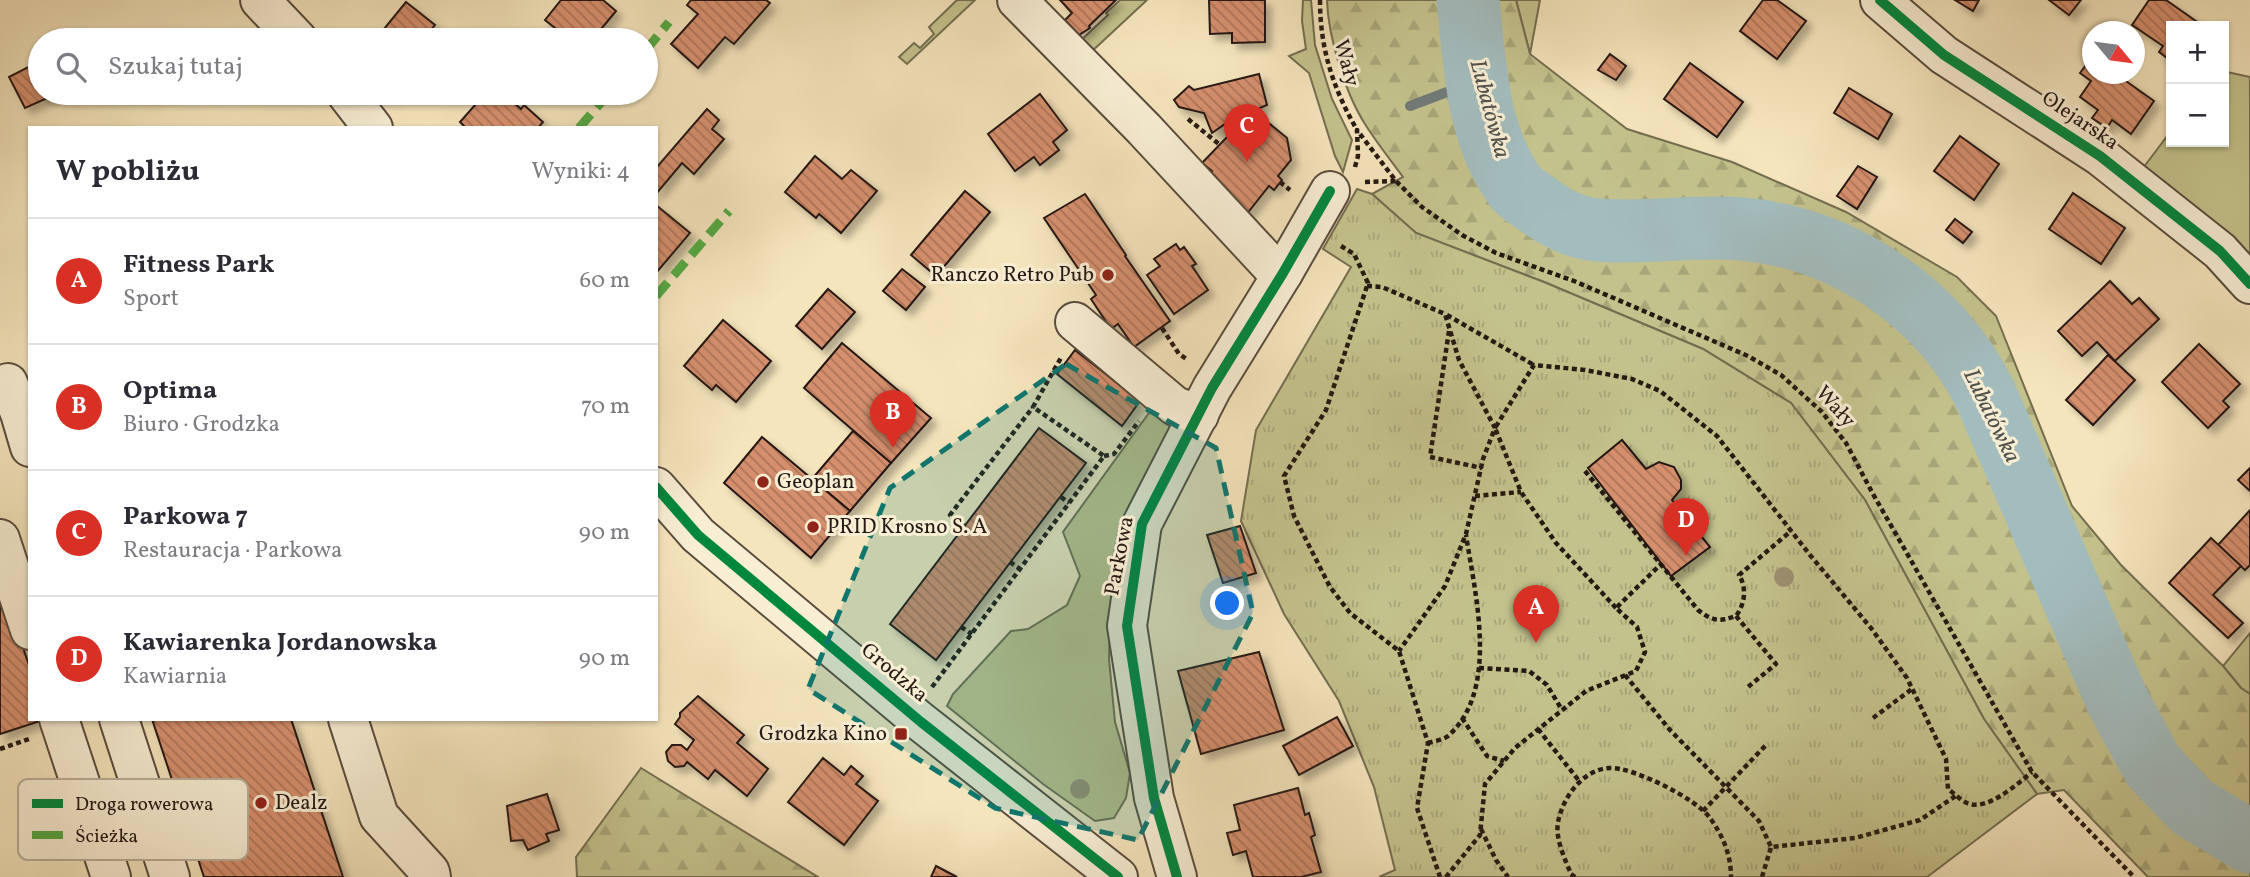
<!DOCTYPE html>
<html lang="pl">
<meta charset="utf-8">
<style>
:root{--surface:#fff;--page:#f7f7f7;--text:#2b2b33;--muted:#7c7c81;--line:#e1e1e2;--accent:#d93025}
body{margin:0;font-family:Vollkorn,serif;background:var(--page);color:var(--text)}
.controls{position:absolute;right:21px;top:21px;display:grid;overflow:hidden;border-radius:0px;box-shadow:0 2px 5px #0004}
.controls button{width:63px;height:63px;display:grid;place-items:center;padding:0;border:0;border-bottom:2px solid var(--line);background:var(--surface);color:var(--text);font:35px sans-serif}
.compass{position:absolute;left:2082px;top:21px;width:63px;height:63px;border-radius:50%;background:var(--surface);box-shadow:0 2px 5px #0004;rotate:119deg}
.you{position:absolute;left:1228px;top:604px;width:24px;height:24px;margin:-18px;border:5px solid #fff;border-radius:50%;background:#1a73e8;box-shadow:0 0 0 10px #1a73e833}
.badge{display:grid;place-items:center;width:46px;height:46px;border-radius:50%;background:var(--accent);color:#fff;font-size:23px;font-weight:700}
.pin{position:absolute;translate:-50% -58px;filter:drop-shadow(0 2px 4px #0008)}
.pin::after{content:'';position:absolute;top:37px;width:24px;height:21px;background:inherit;clip-path:polygon(0 0,100% 0,50% 100%)}
.list{margin:0;padding:0;list-style:none}
h2{display:flex;justify-content:space-between;align-items:center;height:91px;margin:0;padding:0 28px;font-size:30px}
h2 small{font-size:23px;font-weight:400;color:var(--muted)}
.list li{display:grid;grid-template-columns:46px 1fr auto;gap:21px;align-items:center;box-sizing:border-box;height:126px;padding:0 28px;border-top:2px solid var(--line)}
.list b{display:block;font-size:26px;white-space:nowrap}
.list p{margin:0;font-size:23px;white-space:nowrap;color:var(--muted)}
.list em{font-size:23px;font-style:normal;color:var(--muted)}
.icon{flex:none;width:38px;height:38px;fill:none;stroke:currentColor;stroke-width:2;stroke-linecap:round;stroke-linejoin:round}
.map{position:relative;flex:none;width:2250px;height:877px;overflow:hidden}
.search{position:absolute;background:var(--surface);box-shadow:0 2px 5px #0004;left:28px;top:28px;width:630px;height:77px;display:flex;align-items:center;gap:18px;box-sizing:border-box;padding:0 24px;border-radius:38px;color:var(--muted);font-size:26px}
.panel{position:absolute;background:var(--surface);box-shadow:0 2px 5px #0004;left:28px;top:126px;width:630px;height:595px;border-radius:0px}
.map>svg:first-child{display:block}
</style>
<div class="map">
<svg width="2250" height="877" viewBox="0 0 2250 877">
<defs>
<pattern id="forest-firs" width="22" height="20" patternUnits="userSpaceOnUse" patternTransform="scale(1.75)"><rect width="22" height="20" fill="#c4c28c"/><path d="M5 1l3.5 6h-7zM16 11l3.5 6h-7z" fill="#a8a678"/></pattern>
<pattern id="park-tufts" width="24" height="20" patternUnits="userSpaceOnUse" patternTransform="scale(1.75)"><rect width="24" height="20" fill="#c4c28c"/><path d="M3 7l-1-3M5 7V3M7 7l1-3M15 17l-1-3M17 17v-4M19 17l1-3" fill="none" stroke="#a8a678"/></pattern>
<pattern id="building-back-hatch" width="6" height="6" patternUnits="userSpaceOnUse" patternTransform="scale(1.75)"><rect width="6" height="6" fill="#d58f6d"/><path d="M-1 5l2 2M0 0l6 6M5-1l2 2" fill="none" stroke="#ad7458"/></pattern>
<filter id="shadow"><feDropShadow dx="6" dy="6" stdDeviation="3.5" flood-color="#0004"/></filter>
</defs>
<rect width="100%" height="100%" fill="#f5e5bd"/>
<filter id="stains"><feTurbulence type="fractalNoise" baseFrequency=".00286" numOctaves="4"/><feColorMatrix values="0 0 0 0 .2 0 0 0 0 .09 0 0 0 0 .02 0 0 0 .5 -.17"/></filter>
<radialGradient id="worn" r=".72"><stop offset=".6" stop-color="#630" stop-opacity="0"/><stop offset="1" stop-color="#630" stop-opacity=".3"/></radialGradient>
<g fill="#c4c28c" stroke="#746e50" stroke-width="2">
<path d="M957,0H975L907,64L899,57L914,43L920,48L934,34L929,27Z"/>
<path d="M1120,0H1147L1090,53L1079,42L1108,15L1106,13Z"/>
<path d="M1303,0H1311L1315,45L1332,99L1352,140L1343,172L1335,156L1309,73L1289,56L1306,49L1302,21Z"/>
<path d="M1516,0H1540L1530,54Z"/>
<path d="M2227,72L2250,77V284L2134,180L2171,131V142H2224V73Z"/>
<path d="M1154,406L1170,427L1153,473L1119,528L1112,563L1109,659L1115,722L1130,773L1126,798L1114,818L1095,821L1043,784L947,706L953,694L1011,631L1028,629L1067,605L1080,576L1063,532Z"/>
<path d="M2250,633V694L2241,688L2223,666Z"/>
</g>
<g fill="url(#forest-firs)" stroke="#746e50" stroke-width="2">
<path d="M1327,0H1516L1530,54L1627,129L1732,162L1846,212L1957,277L1996,316L2072,506L2121,565L2223,666L2241,688L2250,694V877H2148L2064,790L2037,794L1984,719L1865,500L1791,403L1703,349L1544,282L1416,233L1372,194L1403,177C1390,159 1376,142 1365,124C1345,93 1328,36 1327,0Z"/>
<path d="M641,768L818,877H577L576,857Z"/>
</g>
<path fill="url(#park-tufts)" stroke="#746e50" stroke-width="2" d="M1357,189L1372,194L1416,233L1544,282L1703,349L1791,403L1865,500L1984,719L2037,794L1927,877H1379L1395,870L1374,787L1339,701L1284,614L1241,521L1256,430L1351,267L1323,249Z"/>
<g fill="none" stroke-linecap="round" stroke-linejoin="round">
<path stroke="#717b79" stroke-width="10" d="M1410,106L1455,89L1478,88"/>
<path stroke="#a3bcbd" stroke-width="63" d="M1468,0C1475,63 1476,134 1516,188C1521,194 1530,199 1537,204C1554,217 1577,229 1599,230C1646,234 1695,225 1742,229C1844,238 1939,303 1985,394L2117,700L2153,766L2192,807L2250,842"/>
</g>
<g fill="url(#building-back-hatch)" stroke="#251913" stroke-width="2" filter="url(#shadow)">
<path d="M561,0H603L616,11L592,40H582L569,30L565,36L545,20Z"/>
<path d="M691,0H766L770,3L734,44L725,37L698,68L671,44L698,14L687,5Z"/>
<path d="M1060,0H1116L1089,26L1090,28L1079,35L1065,20L1072,13Z"/>
<path d="M1209,0H1265V42L1232,43V33L1210,34Z"/>
<path d="M1763,0H1777L1806,21L1777,59L1740,31Z"/>
<path d="M1955,0H1979L1973,11Z"/>
<path d="M2049,0H2081L2069,15Z"/>
<path d="M2149,0H2166L2203,26H2171V61L2159,52L2163,46L2132,25Z"/>
<path d="M406,2L435,25L425,37L429,40H375Z"/>
<path d="M1610,54L1626,66L1616,80L1598,70Z"/>
<path d="M2092,57V74H2116L2154,101L2131,134L2112,120L2107,128L2092,118L2098,110L2080,97L2091,81L2080,73Z"/>
<path d="M36,63L40,71V93H51L52,96L25,108L9,77Z"/>
<path d="M1690,63L1743,102L1717,137L1664,99Z"/>
<path d="M1259,74L1267,105L1228,122L1212,133L1204,113L1179,107L1174,100L1189,86L1194,90Z"/>
<path d="M1849,88L1892,114L1878,139L1834,113Z"/>
<path d="M482,93H503L521,109L524,105L543,122L538,128H466L460,122L476,104L473,102Z"/>
<path d="M1040,94L1067,130L1053,142L1059,150L1040,165L1034,157L1015,171L988,134Z"/>
<path d="M707,109L719,120L712,129L724,139L694,174L682,163L656,194V168Z"/>
<path d="M1253,110L1287,138L1291,160L1278,176L1282,180L1274,190L1269,186L1246,215L1210,175L1212,171L1202,163Z"/>
<path d="M1960,136L1999,164L1974,200L1934,171Z"/>
<path d="M815,156L842,179L851,170L877,191L841,233L819,214L816,218L785,192Z"/>
<path d="M1858,166L1877,177L1857,209L1837,196Z"/>
<path d="M965,191L990,212L936,276L911,255Z"/>
<path d="M2073,193L2125,228L2101,264L2049,229Z"/>
<path d="M1085,194L1126,255L1125,256L1170,321L1134,347L1118,324L1111,329L1091,299L1096,295L1044,218Z"/>
<path d="M656,205L690,233L656,273Z"/>
<path d="M1955,219L1972,232L1963,243L1946,230Z"/>
<path d="M1176,244L1180,250L1184,247L1196,264L1192,266L1208,290L1174,314L1147,275L1160,266L1154,259Z"/>
<path d="M902,269L925,287L906,310L883,291Z"/>
<path d="M2110,281L2132,304L2139,298L2159,319L2115,361L2097,342L2082,356L2058,331Z"/>
<path d="M828,289L855,312L822,349L796,326Z"/>
<path d="M723,320L771,361L736,402L716,385L712,390L684,366Z"/>
<path d="M842,343L931,418L891,463L804,388Z"/>
<path d="M2199,344L2240,384L2223,401L2229,407L2208,428L2162,382Z"/>
<path d="M1075,350L1140,401L1122,426L1057,374Z"/>
<path d="M2108,355L2135,380L2093,425L2066,400Z"/>
<path d="M1039,428L1086,463L936,660L890,624Z"/>
<path d="M853,431L891,463L850,511L812,479Z"/>
<path d="M762,437L850,511L811,558L724,483Z"/>
<path d="M1622,440L1646,469L1659,462L1674,467L1681,480V489L1672,500L1710,547L1671,576L1588,468Z"/>
<path d="M2250,468V491L2238,480Z"/>
<path d="M2250,510V565L2245,570L2218,545Z"/>
<path d="M1240,526L1256,573L1223,583L1207,535Z"/>
<path d="M2211,538L2241,566L2213,595L2243,623L2228,638L2169,583Z"/>
<path d="M0,581L30,668V719H46L0,734Z"/>
<path d="M1259,652L1284,730L1201,754L1178,671Z"/>
<path d="M698,696L744,735L737,743L768,769L747,796L715,770L708,779L687,762L684,766L675,767L668,761L666,752L672,745H681L687,750L694,740L675,724L680,717V713Z"/>
<path d="M1337,717L1353,746L1299,775L1283,746Z"/>
<path d="M152,719H291L343,877H204Z"/>
<path d="M823,758L844,775L851,766L863,776L856,784L878,801L844,845L788,802Z"/>
<path d="M1298,788L1305,815L1309,813L1315,835L1311,837L1321,872L1301,877H1253L1246,851L1233,855L1227,833L1240,830L1234,805Z"/>
<path d="M547,794L559,830L546,834L549,841L528,850L523,840L511,841L507,806Z"/>
<path d="M936,866L957,877H931Z"/>
</g>
<g fill="none" stroke-linecap="round" stroke-linejoin="round">
<g stroke="#594c3e" stroke-width="42">
<g id="minor">
<path d="M260,0L298,40"/>
<path d="M1017,0L1144,129L1274,269L1283,273"/>
<path d="M1880,0L1944,55L2100,156L2220,251L2250,284"/>
<path d="M346,93L373,128"/>
<path d="M1075,322L1175,406L1199,415"/>
<path d="M8,383L20,413L30,447"/>
<path d="M656,487L698,535L921,722L1118,877"/>
<path d="M0,539L30,630"/>
<path d="M59,719L111,877"/>
<path d="M119,719L170,877"/>
<path d="M348,719L379,816L430,872L431,877"/>
<path d="M1177,877L1154,798L1127,626L1142,524L1212,388L1283,273L1330,191"/>
</g>
</g>
<g stroke="#251913" stroke-width="4.5" stroke-dasharray="5 3.5" stroke-linecap="butt">
<path d="M1320,0C1320,49 1333,88 1357,130"/>
<path d="M1188,119L1220,145"/>
<path d="M1355,167L1358,156L1357,130L1396,181L1422,207L1462,235L1496,253L1574,281L1748,356L1781,375L1822,412L1846,443L1873,494L2032,772L2134,877"/>
<path d="M1280,182L1290,190"/>
<path d="M1365,182L1396,181"/>
<path d="M1341,246L1354,254L1368,283L1326,410L1284,476L1294,516L1330,587L1350,613L1399,651L1428,743L1417,808L1440,877"/>
<path d="M1367,286L1382,287L1445,314L1459,360L1495,428L1483,459L1466,534L1445,586L1399,651"/>
<path d="M1447,315L1534,365"/>
<path d="M1162,328L1179,354L1188,360"/>
<path d="M1449,331L1430,457L1482,468"/>
<path d="M1104,456L1114,454L1139,421"/>
<path d="M1585,471L1698,610C1712,621 1720,622 1736,616C1745,604 1747,588 1739,575L1791,531"/>
<path d="M1475,496L1521,492"/>
<path d="M1061,497L1069,503"/>
<path d="M964,526L950,515L1033,407"/>
<path d="M1010,562L1020,569"/>
<path d="M1616,608L1556,543L1521,492L1495,428L1534,365L1585,370L1632,379L1660,391L1717,436L1810,555L1871,628L1907,678L1946,759L1948,789C1954,793 1960,800 1967,803C1987,812 2017,784 2032,772"/>
<path d="M1736,616L1776,664L1748,687"/>
<path d="M961,627L972,634"/>
<path d="M1479,668L1529,671L1547,685L1562,710"/>
<path d="M1625,675L1670,730L1759,821L1771,847"/>
<path d="M932,687L1104,456L1033,407L1062,356"/>
<path d="M1462,718L1487,756L1504,761"/>
<path d="M1873,718L1912,689"/>
<path d="M1538,729L1580,782"/>
<path d="M1428,743C1434,741 1443,740 1448,736C1500,690 1475,594 1466,535"/>
<path d="M0,749L29,739"/>
<path d="M1703,811L1766,745"/>
<path d="M1481,829L1496,860L1508,877"/>
<path d="M1446,877L1480,835L1485,784L1515,748L1586,691L1636,671L1645,652L1637,627L1616,608L1661,564"/>
<path d="M1575,877L1571,874C1565,859 1555,839 1558,822C1563,797 1583,769 1610,768C1633,767 1697,799 1710,818C1723,836 1731,855 1731,877"/>
<path d="M1762,877L1771,847L1855,838L1920,820L1957,795"/>
</g>
<use href="#minor" stroke="#f8eed4" stroke-width="38"/>
<g stroke="#53a942" stroke-width="9" stroke-dasharray="18 9" stroke-linecap="butt">
<path d="M646,50L669,22"/>
<path d="M579,128L609,93"/>
<path d="M656,296L729,211"/>
</g>
<g stroke="#f8eed4" stroke-width="15">
<g id="cycleway">
<path d="M1880,0L1944,55L2100,156L2220,251L2250,284"/>
<path d="M656,487L698,535L921,722L1118,877"/>
<path d="M1177,877L1154,798L1127,626L1142,524L1212,388L1283,273L1330,191"/>
</g>
</g>
<use href="#cycleway" stroke="#00873e" stroke-width="10"/>
</g>
<g fill="#9d9173">
<circle cx="1784" cy="577" r="10"/>
<circle cx="1080" cy="789" r="10"/>
</g>
<path fill="#0f766e" fill-opacity="0.2" stroke="#0f766e" stroke-width="5" stroke-dasharray="14 9" stroke-linejoin="round" d="M1066,364L1216,448L1253,613L1138,840L995,808L808,689L890,488Z"/>
<g fill="#8f2418" stroke="#f8eed4" stroke-width="2.5">
<circle cx="1108" cy="275" r="7"/>
<circle cx="763" cy="482" r="7"/>
<circle cx="813" cy="527" r="7"/>
<rect x="894" y="727" width="14" height="14" rx="3.5"/>
<circle cx="261" cy="803" r="7"/>
</g>
<g text-anchor="middle" dominant-baseline="central" stroke-width="6" stroke-linejoin="round" paint-order="stroke">
<g font-size="21" fill="#251913" stroke="#f8eed4">
<text transform="translate(1346 63) rotate(75)">Wały</text>
<text transform="translate(2080 121) rotate(34)">Olejarska</text>
<text transform="translate(1835 407) rotate(48)">Wały</text>
<text transform="translate(1120 556) rotate(-79)">Parkowa</text>
<text transform="translate(894 673) rotate(40)">Grodzka</text>
</g>
<g font-size="21" fill="#251913" stroke="#f8eed4" text-anchor="start">
<text x="1094" y="275" text-anchor="end">Ranczo Retro Pub</text>
<text x="777" y="482">Geoplan</text>
<text x="827" y="527">PRID Krosno S. A</text>
<text x="887" y="734" text-anchor="end">Grodzka Kino</text>
<text x="275" y="803">Dealz</text>
</g>
<g font-size="23" font-style="italic" fill="#51524e" stroke="#f8eed4">
<text transform="translate(1489 109) rotate(75)">Lubatówka</text>
<text transform="translate(1991 416) rotate(64)">Lubatówka</text>
</g>
</g>
<rect x="18" y="779" width="230" height="81" rx="10" fill="#f8eed4" stroke="#b9ae9a" stroke-width="2"/>
<rect x="32" y="799" width="31" height="9" fill="#00873e"/>
<rect x="32" y="831" width="31" height="8" fill="#53a942"/>
<g font-size="19" fill="#251913">
<text x="75" y="810">Droga rowerowa</text>
<text x="75" y="842">Ścieżka</text>
</g>
<rect width="100%" height="100%" filter="url(#stains)"/>
<rect width="100%" height="100%" fill="url(#worn)"/>
</svg>
<div class="controls">
<button>+</button>
<button>−</button>
</div>
<svg class="compass" viewBox="-18 -18 36 36"><path d="M0-13l5 13h-10z" fill="#e53935"/><path d="M0 13l5-13h-10z" fill="#7c7c81"/></svg>
<div class="you"></div>
<div class="pin badge" style="left:1536px;top:643px">A</div>
<div class="pin badge" style="left:893px;top:448px">B</div>
<div class="pin badge" style="left:1247px;top:162px">C</div>
<div class="pin badge" style="left:1686px;top:556px">D</div>
<div class="search"><svg class="icon" aria-label="search" viewBox="0 0 24 24"><circle cx="10" cy="10" r="6"/><path d="M15 15l6 6"/></svg>Szukaj tutaj</div>
<section class="panel">
<h2>W pobliżu<small>Wyniki: 4</small></h2>
<ul class="list">
<li><span class="badge">A</span><div><b>Fitness Park</b><p>Sport</p></div><em>60 m</em></li>
<li><span class="badge">B</span><div><b>Optima</b><p>Biuro · Grodzka</p></div><em>70 m</em></li>
<li><span class="badge">C</span><div><b>Parkowa 7</b><p>Restauracja · Parkowa</p></div><em>90 m</em></li>
<li><span class="badge">D</span><div><b>Kawiarenka Jordanowska</b><p>Kawiarnia</p></div><em>90 m</em></li>
</ul>
</section>
</div>
